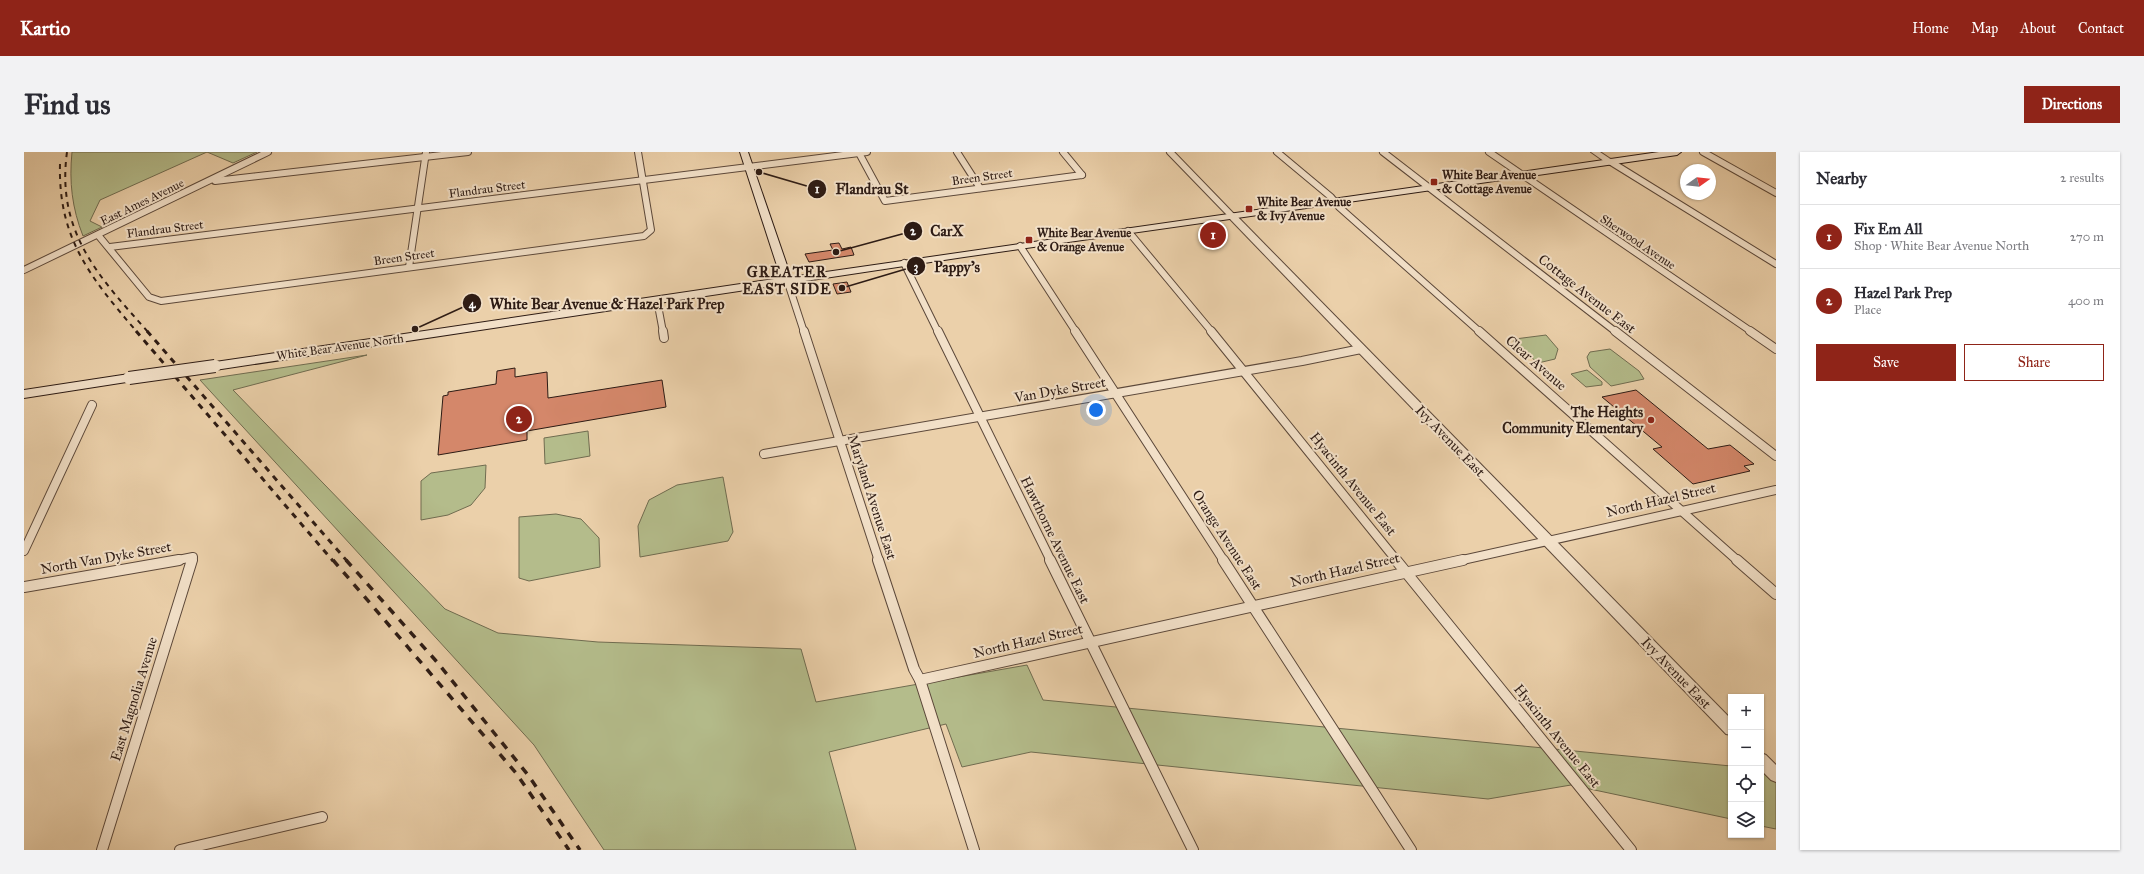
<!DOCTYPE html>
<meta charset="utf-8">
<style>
:root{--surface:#fff;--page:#f2f2f3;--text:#2b2b33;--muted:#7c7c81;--line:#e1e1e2;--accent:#8f2418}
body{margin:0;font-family:"IM FELL Great Primer",serif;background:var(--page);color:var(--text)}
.controls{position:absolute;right:12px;bottom:12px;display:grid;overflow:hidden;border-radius:0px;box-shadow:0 1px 3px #0004}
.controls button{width:36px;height:36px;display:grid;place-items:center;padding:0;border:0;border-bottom:1px solid var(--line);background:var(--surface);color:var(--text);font:20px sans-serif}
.compass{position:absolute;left:1656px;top:12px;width:36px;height:36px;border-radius:50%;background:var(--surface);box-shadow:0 1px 3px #0004;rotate:75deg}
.you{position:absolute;left:1072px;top:258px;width:14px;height:14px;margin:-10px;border:3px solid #fff;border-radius:50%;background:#1a73e8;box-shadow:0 0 0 6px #1a73e833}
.badge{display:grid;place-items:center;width:26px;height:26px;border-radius:50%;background:var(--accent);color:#fff;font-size:13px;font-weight:700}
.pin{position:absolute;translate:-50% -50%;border:2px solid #fff;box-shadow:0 1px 4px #0006}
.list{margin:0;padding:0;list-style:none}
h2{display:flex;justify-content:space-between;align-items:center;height:52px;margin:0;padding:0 16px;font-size:17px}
h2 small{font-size:13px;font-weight:400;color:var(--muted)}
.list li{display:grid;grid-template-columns:26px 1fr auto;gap:12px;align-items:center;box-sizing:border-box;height:64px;padding:0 16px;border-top:1px solid var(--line)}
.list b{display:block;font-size:15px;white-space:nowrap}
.list p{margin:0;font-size:13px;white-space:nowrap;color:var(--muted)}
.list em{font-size:13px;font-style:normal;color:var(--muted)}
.actions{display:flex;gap:8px;padding:12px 16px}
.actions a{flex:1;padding:9px 0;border:1px solid var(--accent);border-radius:0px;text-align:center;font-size:14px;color:var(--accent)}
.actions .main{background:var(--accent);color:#fff}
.icon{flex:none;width:22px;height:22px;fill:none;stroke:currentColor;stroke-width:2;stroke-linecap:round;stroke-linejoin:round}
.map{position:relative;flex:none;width:1752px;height:698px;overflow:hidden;border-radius:0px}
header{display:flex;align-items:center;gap:24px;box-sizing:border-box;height:56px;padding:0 20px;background:var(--accent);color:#fff}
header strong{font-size:19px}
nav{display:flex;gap:22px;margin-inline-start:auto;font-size:14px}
.intro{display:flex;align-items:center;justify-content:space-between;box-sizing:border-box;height:96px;padding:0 24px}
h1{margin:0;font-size:28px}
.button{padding:10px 18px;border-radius:0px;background:var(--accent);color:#fff;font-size:14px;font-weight:700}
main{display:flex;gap:24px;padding:0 24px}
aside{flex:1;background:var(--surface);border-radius:0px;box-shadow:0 1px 3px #0004}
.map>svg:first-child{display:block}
</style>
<header>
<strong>Kartio</strong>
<nav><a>Home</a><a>Map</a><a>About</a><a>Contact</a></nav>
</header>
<div class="intro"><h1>Find us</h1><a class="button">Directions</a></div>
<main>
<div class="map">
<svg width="1752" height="698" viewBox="0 0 1752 698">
<rect width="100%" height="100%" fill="#ebd0aa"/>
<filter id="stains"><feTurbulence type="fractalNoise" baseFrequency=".005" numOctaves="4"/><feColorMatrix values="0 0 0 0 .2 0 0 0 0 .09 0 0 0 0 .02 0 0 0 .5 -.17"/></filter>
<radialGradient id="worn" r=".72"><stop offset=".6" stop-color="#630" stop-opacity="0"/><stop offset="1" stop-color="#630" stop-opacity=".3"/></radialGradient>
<g fill="#b4bc8b" stroke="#706c50">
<path d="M48,0H233L209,11L183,0L76,48L66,69L78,75L59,84C48,56 45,30 48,0Z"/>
<path d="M1522,183L1534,197L1531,207L1514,211L1489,190L1491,187Z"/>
<path d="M1586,197L1615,219L1620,227L1587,234L1566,215L1563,205L1566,200Z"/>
<path d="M343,203L209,238L421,457L474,481L574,490L777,497L792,550L1003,513L1019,548L1707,614V667L1547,633L1464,647L1007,600L938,615L922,572L805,600L832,698H580L510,593L176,228Z"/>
<path d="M1563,218L1578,230V233L1562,235L1547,222Z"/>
<path d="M564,279L566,304L521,312L520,286Z"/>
<path d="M462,313L461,336L447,353L424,363L397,368V329L407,321Z"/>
<path d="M699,325L709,380L704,389L616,405L614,374L625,348L653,333Z"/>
<path d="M532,362L557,367L575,386L576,415L505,429L495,426V365Z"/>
<path d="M1737,616L1752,617V677L1737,674Z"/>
</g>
<g fill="#d4876a" stroke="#2d1b14">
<path d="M815,91L818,97L827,95L830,103L785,110L781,102L809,98L806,92Z"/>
<path d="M823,130L827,140L813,142L809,132Z"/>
<path d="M491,216V225L523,220L524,246L638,228L642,255L503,279V288L414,303L419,244L424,243V240L472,232L473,219Z"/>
<path d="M1612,238L1684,297L1706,293L1730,312L1720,314L1726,319L1669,332L1629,297L1638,295L1578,245Z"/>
</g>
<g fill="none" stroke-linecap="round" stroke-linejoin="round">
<g stroke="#5c483a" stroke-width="8">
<g id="minor-far2">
<path d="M933,0L956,36"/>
<path d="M1039,0L1058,23"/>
<path d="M1146,0L1208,64"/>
<path d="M1253,0L1307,45L1315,55L1456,180"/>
<path d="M1359,0L1592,180"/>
<path d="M1465,0L1728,180"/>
<path d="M1679,0L1752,41"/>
<path d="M835,1L861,49L1058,23"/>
<path d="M1587,10L1752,112"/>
<path d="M191,29L444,0"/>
<path d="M1104,79L1188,180"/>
<path d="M74,83L125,145L137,149L620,84L627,78L614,0"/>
<path d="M996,94L1052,180"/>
<path d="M86,95L843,0"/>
<path d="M880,111L914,180"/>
<path d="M385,115L402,0"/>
<path d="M0,118L244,0"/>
<path d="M763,128L780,180"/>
<path d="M633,148L639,180"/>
</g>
</g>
<g stroke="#5c483a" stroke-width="10">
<g id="minor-far1">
<path d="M639,179L640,186"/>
<path d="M780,179L855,409"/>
<path d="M914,179L1027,409"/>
<path d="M1051,179L1200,409"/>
<path d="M1187,179L1373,409"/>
<path d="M1455,179L1714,409"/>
<path d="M1591,179L1752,304"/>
<path d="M1726,179L1752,197"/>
<path d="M740,302L1278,209L1337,197"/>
<path d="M0,399L68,253"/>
<path d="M149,409L169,405L168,409"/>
<path d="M1434,409L1752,338"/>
</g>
</g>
<g stroke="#5c483a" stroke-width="12">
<g id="minor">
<path d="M854,408L890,517L896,528L950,698"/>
<path d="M1026,408L1169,698"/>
<path d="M1199,408L1387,698"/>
<path d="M1372,408L1607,698"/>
<path d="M1713,408L1752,442"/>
<path d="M0,435L155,408"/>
<path d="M896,528L1439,408"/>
<path d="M78,698L168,408"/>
<path d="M156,698L298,665"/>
</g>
</g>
<g stroke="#5c483a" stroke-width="2">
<g id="tertiary">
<path d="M1567,0H1576L1591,10L1584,12Z"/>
<path d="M1208,61L1211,62L1707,567V583L1702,582L1205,66V62Z"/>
<path d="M1737,601L1742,603L1752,613V630L1747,628L1737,618Z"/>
</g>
</g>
<g stroke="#2d1b14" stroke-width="2">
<g id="secondary">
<path d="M716,0H724L767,125L1635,0H1657L1653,3L940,105L191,218L185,214L191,210L757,126Z"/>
<path d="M105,222L111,226L109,229L0,246V238Z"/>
</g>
</g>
<use href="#minor-far2" stroke="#f2e0c8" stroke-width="6"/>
<use href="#minor-far1" stroke="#f2e0c8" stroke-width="8"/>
<use href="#minor" stroke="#f2e0c8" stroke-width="10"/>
<use href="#tertiary" fill="#f2e0c8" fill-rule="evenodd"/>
<use href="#secondary" fill="#f2e0c8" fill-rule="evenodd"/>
<g stroke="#2d1b14" stroke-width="2" stroke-dasharray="5 5" stroke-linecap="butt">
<path d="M43,0C32,80 75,125 124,180"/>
<path d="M36,12C34,87 67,126 113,180"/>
</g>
<g stroke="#2d1b14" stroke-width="3" stroke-dasharray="6 6" stroke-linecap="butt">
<path d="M112,179L309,409"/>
<path d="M123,179L323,409"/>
</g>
<g stroke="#2d1b14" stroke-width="3.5" stroke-dasharray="8 8" stroke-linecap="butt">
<path d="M309,408L492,621L545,698"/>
<path d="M322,408L413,510L504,623L556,698"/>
</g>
<g stroke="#2d1b14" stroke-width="14" stroke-linecap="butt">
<path id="secondary-bridge" d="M105,226L191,214"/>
</g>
<use href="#secondary-bridge" stroke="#f2e0c8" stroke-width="12"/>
</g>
<g fill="#8f2418" stroke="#f2e0c8" stroke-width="1.5">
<rect x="1406" y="26" width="8" height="8" rx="2"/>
<rect x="1221" y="53" width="8" height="8" rx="2"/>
<rect x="1001" y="84" width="8" height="8" rx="2"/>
<circle cx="1627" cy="268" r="4"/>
</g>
<g text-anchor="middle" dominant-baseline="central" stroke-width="4" stroke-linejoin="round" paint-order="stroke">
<g font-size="12" font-weight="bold" fill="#2d1b14" stroke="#f2e0c8" text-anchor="start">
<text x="1418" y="23">White Bear Avenue<tspan x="1418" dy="14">&amp; Cottage Avenue</tspan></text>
<text x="1233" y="50">White Bear Avenue<tspan x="1233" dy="14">&amp; Ivy Avenue</tspan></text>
<text x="1013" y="81">White Bear Avenue<tspan x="1013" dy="14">&amp; Orange Avenue</tspan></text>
</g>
<g font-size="12" fill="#2d1b14" stroke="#f2e0c8">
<text transform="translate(958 25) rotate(-8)">Breen Street</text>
<text transform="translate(463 37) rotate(-7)">Flandrau Street</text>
<text transform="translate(118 50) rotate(-26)">East Ames Avenue</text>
<text transform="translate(141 77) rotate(-7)">Flandrau Street</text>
<text transform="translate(1614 90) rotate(34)">Sherwood Avenue</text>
<text transform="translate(380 105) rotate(-8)">Breen Street</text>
<text transform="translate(316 195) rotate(-8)">White Bear Avenue North</text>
</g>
<g font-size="14" fill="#2d1b14" stroke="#f2e0c8">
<text transform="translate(1563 142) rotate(38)">Cottage Avenue East</text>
<text transform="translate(1512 211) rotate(41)">Clear Avenue</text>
<text transform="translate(1036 238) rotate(-10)">Van Dyke Street</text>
<text transform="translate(1426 289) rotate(46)">Ivy Avenue East</text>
<text transform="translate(1329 332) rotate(51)">Hyacinth Avenue East</text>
<text transform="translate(848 345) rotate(72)">Maryland Avenue East</text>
<text transform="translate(1637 348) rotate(-13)">North Hazel Street</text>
<text transform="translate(1031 388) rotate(64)">Hawthorne Avenue East</text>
<text transform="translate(1203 388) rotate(57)">Orange Avenue East</text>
<text transform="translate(82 406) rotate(-10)">North Van Dyke Street</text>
<text transform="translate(1321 418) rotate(-13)">North Hazel Street</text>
<text transform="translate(1004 489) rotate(-13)">North Hazel Street</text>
<text transform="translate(1652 521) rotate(46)">Ivy Avenue East</text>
<text transform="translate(110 547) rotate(-73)">East Magnolia Avenue</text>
<text transform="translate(1533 584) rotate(51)">Hyacinth Avenue East</text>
</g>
<g font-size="14" font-weight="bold" fill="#2d1b14" stroke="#f2e0c8" text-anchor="end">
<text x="1619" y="260">The Heights<tspan x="1619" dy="16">Community Elementary</tspan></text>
</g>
<g font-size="15" font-weight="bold" letter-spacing="1" fill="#2d1b14" stroke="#f2e0c8">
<text x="763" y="120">GREATER<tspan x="763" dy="17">EAST SIDE</tspan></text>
</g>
</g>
<path fill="none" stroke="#2d1b14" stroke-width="1.5" d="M735 20L793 37M812 100L889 79M818 136L892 114M391 177L448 151"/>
<g fill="#2d1b14" stroke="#f2e0c8" stroke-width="1.5">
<circle cx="735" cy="20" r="4"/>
<circle cx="812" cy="100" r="4"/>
<circle cx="818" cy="136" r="4"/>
<circle cx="391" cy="177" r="4"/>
<circle cx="793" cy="37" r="10"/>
<circle cx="889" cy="79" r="10"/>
<circle cx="892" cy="114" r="10"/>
<circle cx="448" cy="151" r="10"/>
</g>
<g font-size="12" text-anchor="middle" font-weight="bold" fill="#fff">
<text x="793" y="41">1</text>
<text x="889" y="83">2</text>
<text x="892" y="119">3</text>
<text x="448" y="156">4</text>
</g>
<g font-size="15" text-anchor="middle" font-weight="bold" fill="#2d1b14" stroke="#f2e0c8" stroke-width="4" stroke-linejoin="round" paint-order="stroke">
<text x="848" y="42">Flandrau St</text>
<text x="923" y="84">CarX</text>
<text x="933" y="120">Pappy's</text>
<text x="583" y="157">White Bear Avenue &amp; Hazel Park Prep</text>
</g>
<rect width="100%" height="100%" filter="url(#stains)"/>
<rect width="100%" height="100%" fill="url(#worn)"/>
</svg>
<div class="controls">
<button>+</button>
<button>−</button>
<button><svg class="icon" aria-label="locate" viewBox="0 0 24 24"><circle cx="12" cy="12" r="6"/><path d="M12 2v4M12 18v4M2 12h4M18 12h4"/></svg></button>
<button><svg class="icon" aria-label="layers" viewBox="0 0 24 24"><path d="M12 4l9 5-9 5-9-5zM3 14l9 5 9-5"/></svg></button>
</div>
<svg class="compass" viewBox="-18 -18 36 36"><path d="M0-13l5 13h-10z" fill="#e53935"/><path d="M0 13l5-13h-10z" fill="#7c7c81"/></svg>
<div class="you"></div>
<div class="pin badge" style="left:1189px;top:83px">1</div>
<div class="pin badge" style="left:495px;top:267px">2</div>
</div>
<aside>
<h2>Nearby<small>2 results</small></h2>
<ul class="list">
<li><span class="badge">1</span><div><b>Fix Em All</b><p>Shop · White Bear Avenue North</p></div><em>270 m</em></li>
<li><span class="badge">2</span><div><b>Hazel Park Prep</b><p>Place</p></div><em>400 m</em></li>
</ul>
<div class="actions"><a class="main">Save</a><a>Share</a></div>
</aside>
</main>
